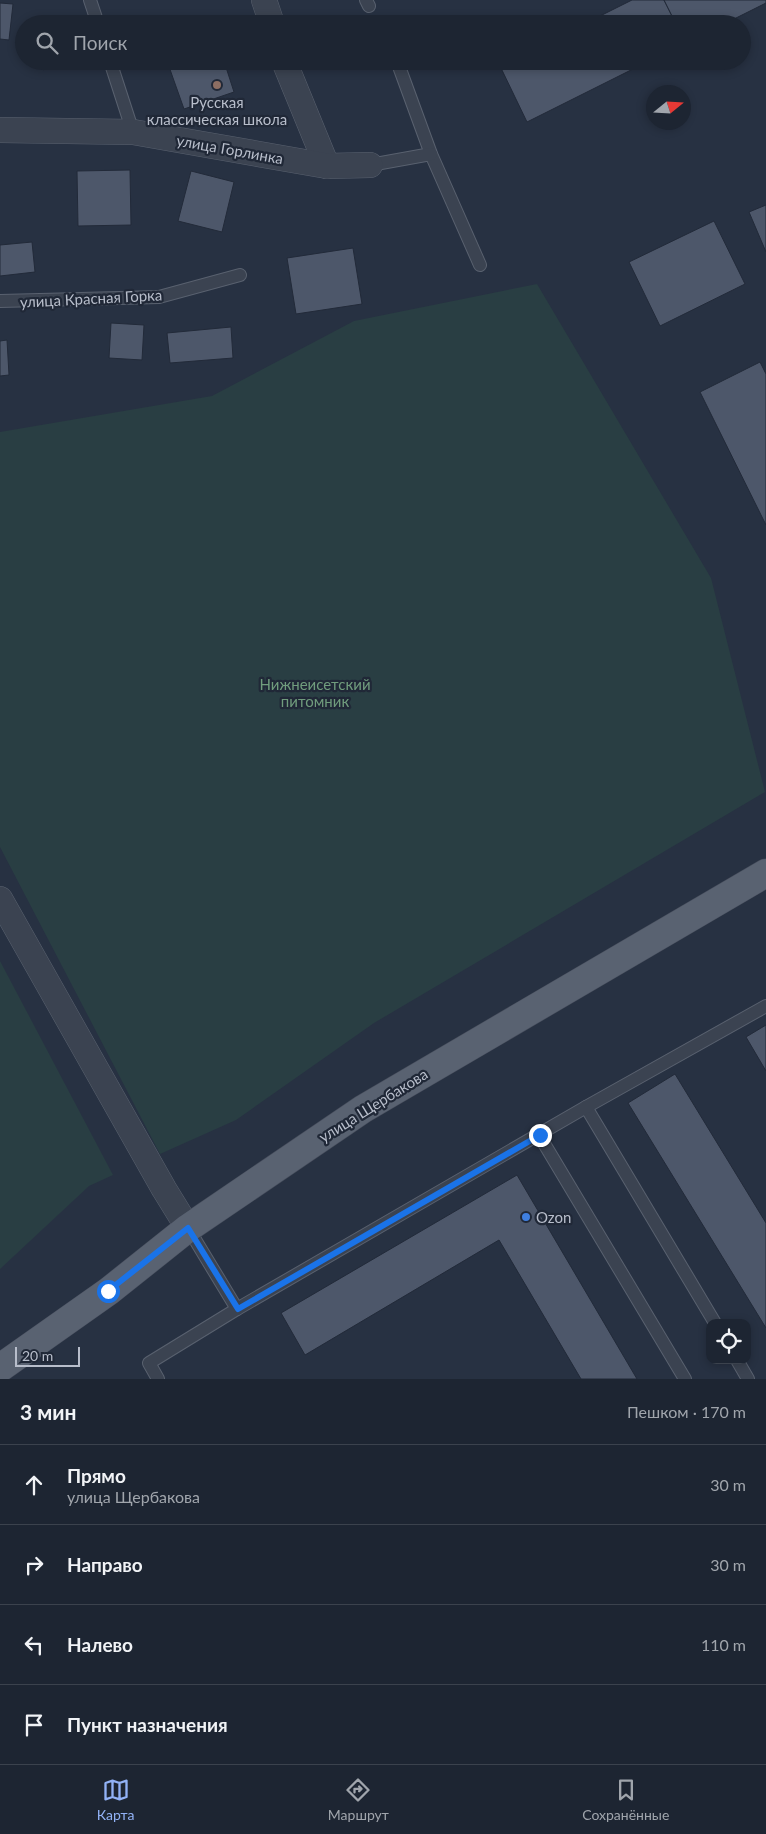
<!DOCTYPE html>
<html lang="ru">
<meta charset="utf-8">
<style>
:root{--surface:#1d2532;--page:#2a313e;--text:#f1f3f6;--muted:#a0a5ac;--line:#3b424d;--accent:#92b2f6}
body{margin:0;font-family:Lato,sans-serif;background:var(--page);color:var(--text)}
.controls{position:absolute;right:15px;bottom:15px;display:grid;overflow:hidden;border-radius:10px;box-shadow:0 2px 8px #0003}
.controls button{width:45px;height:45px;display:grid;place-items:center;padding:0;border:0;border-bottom:1px solid var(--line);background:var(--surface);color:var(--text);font:25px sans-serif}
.compass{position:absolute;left:646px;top:85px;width:45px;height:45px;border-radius:50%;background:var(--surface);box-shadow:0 2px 8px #0003;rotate:72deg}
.scale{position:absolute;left:15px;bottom:12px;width:65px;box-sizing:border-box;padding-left:5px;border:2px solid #b8becb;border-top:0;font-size:14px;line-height:18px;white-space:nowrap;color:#b8becb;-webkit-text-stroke:4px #202837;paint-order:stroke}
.stop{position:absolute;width:15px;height:15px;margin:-11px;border:4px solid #1a73e8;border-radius:50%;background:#fff}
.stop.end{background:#1a73e8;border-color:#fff;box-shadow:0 1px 5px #0008}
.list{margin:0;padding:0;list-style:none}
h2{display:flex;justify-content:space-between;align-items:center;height:65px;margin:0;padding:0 20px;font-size:21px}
h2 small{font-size:16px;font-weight:400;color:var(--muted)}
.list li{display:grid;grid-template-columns:32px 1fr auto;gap:15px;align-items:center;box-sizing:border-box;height:80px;padding:0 20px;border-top:1px solid var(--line)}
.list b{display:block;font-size:19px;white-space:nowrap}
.list p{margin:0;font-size:16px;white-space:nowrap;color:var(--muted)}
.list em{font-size:16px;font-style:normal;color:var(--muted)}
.icon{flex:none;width:28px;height:28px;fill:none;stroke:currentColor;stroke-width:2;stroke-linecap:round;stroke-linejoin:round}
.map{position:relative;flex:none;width:766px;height:1379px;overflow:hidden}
.search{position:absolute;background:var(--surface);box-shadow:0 2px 8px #0003;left:15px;right:15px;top:15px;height:55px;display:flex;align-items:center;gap:12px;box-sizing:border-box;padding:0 18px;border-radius:28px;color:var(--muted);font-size:19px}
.sheet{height:385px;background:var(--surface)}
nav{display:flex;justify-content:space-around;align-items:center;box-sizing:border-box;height:70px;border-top:1px solid var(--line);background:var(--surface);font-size:14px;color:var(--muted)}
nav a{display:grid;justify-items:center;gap:2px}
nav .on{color:var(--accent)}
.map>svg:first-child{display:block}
</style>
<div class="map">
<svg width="766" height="1379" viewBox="0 0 766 1379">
<rect width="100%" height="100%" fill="#273142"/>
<g fill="#293e43">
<path d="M537,284L711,578L765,792L374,1023L236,1120L160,1154L0,847V432L212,396L354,321Z"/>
<path d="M0,961L113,1175L89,1186L0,1269Z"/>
</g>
<g fill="#4d576a" stroke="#222a39">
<path d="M632,0H664L676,24H584Z"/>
<path d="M664,0H766V3L724,24H676Z"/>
<path d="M0,3L13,4L9,40L0,39Z"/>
<path d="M40,61H69L43,70Z"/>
<path d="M167,61H224L234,92L184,109Z"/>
<path d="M509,61H649L527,122L500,66Z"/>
<path d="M130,170L131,225L78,226L77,171Z"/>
<path d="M191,171L234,182L222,232L178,221Z"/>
<path d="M766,205V252L749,212Z"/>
<path d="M714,221L745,284L660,326L629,262Z"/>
<path d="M32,242L35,272L0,276V245Z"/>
<path d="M353,248L362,304L296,314L287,258Z"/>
<path d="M111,323L144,325L142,360L109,358Z"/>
<path d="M231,327L233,358L170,363L167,333Z"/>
<path d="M7,340L9,375L0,376V341Z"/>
<path d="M760,362L766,374V525L700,392Z"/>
<path d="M766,1025V1071L746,1037Z"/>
<path d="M675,1074L766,1223V1328L628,1103Z"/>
<path d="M517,1175L637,1379H581L499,1240L305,1355L281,1313Z"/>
</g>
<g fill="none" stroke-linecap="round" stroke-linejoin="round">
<g stroke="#59616f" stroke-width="14">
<g id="lane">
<path d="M90,0L98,24"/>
<path d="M366,0L369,6"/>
<path d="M110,61L133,132"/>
<path d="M397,61L431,154L480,265"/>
<path d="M370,165L431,154"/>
<path d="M0,301L159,297L240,275"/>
<path d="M586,1107L715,1323"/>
<path d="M539,1135L685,1379"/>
<path d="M188,1228L237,1309"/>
<path d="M737,1360L748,1379"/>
<path d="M158,1379L149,1363L237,1309L586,1107L766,1006"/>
</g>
</g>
<g stroke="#59616f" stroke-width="26">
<g id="street">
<path d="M264,0L272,24"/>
<path d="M284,61L327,166"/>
<path d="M0,130L133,132L327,166L370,165"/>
<path d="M0,899L164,1189L188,1228"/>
</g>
</g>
<g stroke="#454c5b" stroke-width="29">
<path id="primary" d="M0,1368L109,1291L188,1228L363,1109L766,873"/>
</g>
<use href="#lane" stroke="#3b4351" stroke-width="12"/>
<use href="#street" stroke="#3b4351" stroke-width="25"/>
<use href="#primary" stroke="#596271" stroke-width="28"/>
</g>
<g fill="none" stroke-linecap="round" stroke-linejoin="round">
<path stroke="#1a73e8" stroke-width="6" d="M108,1291L188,1228L238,1309L540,1135"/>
</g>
<circle fill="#8d6e63" stroke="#202837" stroke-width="2" cx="217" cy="85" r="5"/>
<circle fill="#3f7fe0" stroke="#202837" stroke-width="2" cx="526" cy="1217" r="5"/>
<g text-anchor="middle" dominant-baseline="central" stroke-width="4.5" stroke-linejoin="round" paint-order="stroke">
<g font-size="15" fill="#b8becb" stroke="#202837">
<text x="217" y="102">Русская<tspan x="217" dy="17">классическая школа</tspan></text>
<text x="536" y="1217" text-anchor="start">Ozon</text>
</g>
<g font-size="15" fill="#b8becb" stroke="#202837">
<text transform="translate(230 149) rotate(10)">улица Горлинка</text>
<text transform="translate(91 298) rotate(-3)">улица Красная Горка</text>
<text transform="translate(373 1105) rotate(-32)">улица Щербакова</text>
</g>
<g font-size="15" fill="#709c7d" stroke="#202837">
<text x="315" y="684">Нижнеисетский<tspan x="315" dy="17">питомник</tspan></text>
</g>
</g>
</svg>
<div class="controls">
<button><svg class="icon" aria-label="locate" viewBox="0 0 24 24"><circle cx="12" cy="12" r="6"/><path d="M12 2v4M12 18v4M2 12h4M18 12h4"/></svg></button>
</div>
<svg class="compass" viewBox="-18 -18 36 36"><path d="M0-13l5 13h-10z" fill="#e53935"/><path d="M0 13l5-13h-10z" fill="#a0a5ac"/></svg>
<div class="scale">20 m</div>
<div class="stop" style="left:108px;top:1291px"></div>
<div class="stop end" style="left:540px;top:1135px"></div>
<div class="search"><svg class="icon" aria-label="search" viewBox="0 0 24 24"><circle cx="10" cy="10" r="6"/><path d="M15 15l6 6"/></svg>Поиск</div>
</div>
<section class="sheet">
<h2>3 мин<small>Пешком · 170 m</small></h2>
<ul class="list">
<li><svg class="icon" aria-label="ahead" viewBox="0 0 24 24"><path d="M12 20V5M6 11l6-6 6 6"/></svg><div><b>Прямо</b><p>улица Щербакова</p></div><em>30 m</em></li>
<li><svg class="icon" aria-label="right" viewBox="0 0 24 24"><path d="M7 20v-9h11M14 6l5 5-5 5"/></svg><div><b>Направо</b></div><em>30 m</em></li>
<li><svg class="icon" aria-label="left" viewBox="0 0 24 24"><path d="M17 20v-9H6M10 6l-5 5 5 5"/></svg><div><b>Налево</b></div><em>110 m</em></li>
<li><svg class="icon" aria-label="arrive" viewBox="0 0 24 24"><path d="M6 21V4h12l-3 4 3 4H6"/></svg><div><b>Пункт назначения</b></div></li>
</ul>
</section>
<nav>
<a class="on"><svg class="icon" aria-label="map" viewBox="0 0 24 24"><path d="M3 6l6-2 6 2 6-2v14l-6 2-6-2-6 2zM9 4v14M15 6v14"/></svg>Карта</a>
<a><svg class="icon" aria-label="directions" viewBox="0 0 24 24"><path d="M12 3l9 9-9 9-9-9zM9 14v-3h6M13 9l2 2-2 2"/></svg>Маршрут</a>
<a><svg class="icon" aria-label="saved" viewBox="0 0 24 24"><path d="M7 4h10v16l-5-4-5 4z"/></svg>Сохранённые</a>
</nav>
